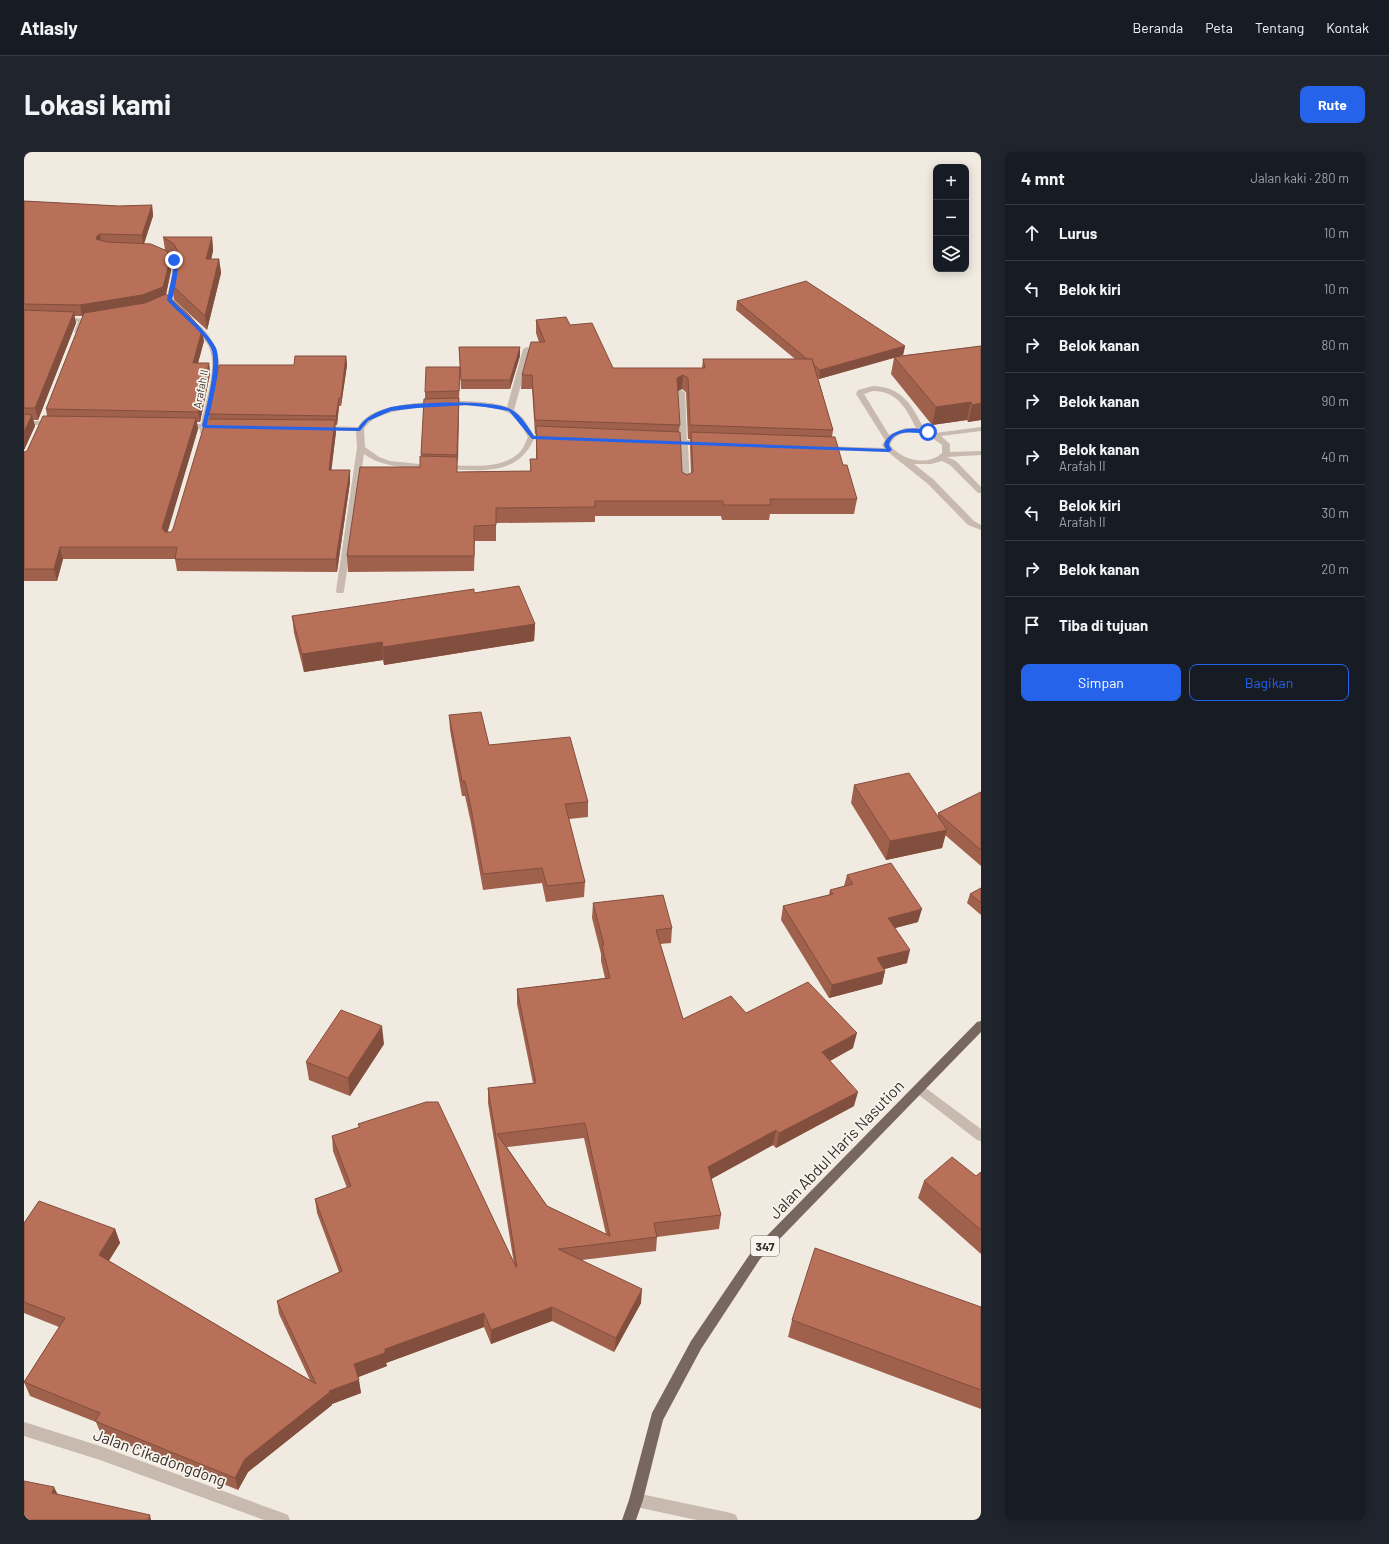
<!DOCTYPE html>
<html lang="id">
<meta charset="utf-8">
<style>
:root{--surface:#171b24;--page:#20242c;--text:#f1f3f6;--muted:#9ea1a6;--line:#363941;--accent:#2563eb}
body{margin:0;font-family:Barlow,sans-serif;background:var(--page);color:var(--text)}
.controls{position:absolute;right:12px;top:12px;display:grid;overflow:hidden;border-radius:8px;box-shadow:0 2px 10px #0003}
.controls button{width:36px;height:36px;display:grid;place-items:center;padding:0;border:0;border-bottom:1px solid var(--line);background:var(--surface);color:var(--text);font:20px sans-serif}
.stop{position:absolute;width:12px;height:12px;margin:-9px;border:3px solid #2563eb;border-radius:50%;background:#fff}
.stop.end{background:#2563eb;border-color:#fff;box-shadow:0 1px 4px #0008}
.list{margin:0;padding:0;list-style:none}
h2{display:flex;justify-content:space-between;align-items:center;height:52px;margin:0;padding:0 16px;font-size:17px}
h2 small{font-size:13px;font-weight:400;color:var(--muted)}
.list li{display:grid;grid-template-columns:26px 1fr auto;gap:12px;align-items:center;box-sizing:border-box;height:56px;padding:0 16px;border-top:1px solid var(--line)}
.list b{display:block;font-size:15px;white-space:nowrap}
.list p{margin:0;font-size:13px;white-space:nowrap;color:var(--muted)}
.list em{font-size:13px;font-style:normal;color:var(--muted)}
.actions{display:flex;gap:8px;padding:12px 16px}
.actions a{flex:1;padding:9px 0;border:1px solid var(--accent);border-radius:8px;text-align:center;font-size:14px;color:var(--accent)}
.actions .main{background:var(--accent);color:#fff}
.icon{flex:none;width:22px;height:22px;fill:none;stroke:currentColor;stroke-width:2;stroke-linecap:round;stroke-linejoin:round}
.map{position:relative;flex:none;width:957px;height:1368px;overflow:hidden;border-radius:8px}
header{display:flex;align-items:center;gap:24px;box-sizing:border-box;height:56px;padding:0 20px;background:var(--surface);border-bottom:1px solid var(--line)}
header strong{font-size:19px}
nav{display:flex;gap:22px;margin-inline-start:auto;font-size:14px}
.intro{display:flex;align-items:center;justify-content:space-between;box-sizing:border-box;height:96px;padding:0 24px}
h1{margin:0;font-size:28px}
.button{padding:10px 18px;border-radius:8px;background:var(--accent);color:#fff;font-size:14px;font-weight:700}
main{display:flex;gap:24px;padding:0 24px}
aside{flex:1;background:var(--surface);border-radius:8px;box-shadow:0 2px 10px #0003}
.map>svg:first-child{display:block}
</style>
<header>
<strong>Atlasly</strong>
<nav><a>Beranda</a><a>Peta</a><a>Tentang</a><a>Kontak</a></nav>
</header>
<div class="intro"><h1>Lokasi kami</h1><a class="button">Rute</a></div>
<main>
<div class="map">
<svg width="957" height="1368" viewBox="0 0 957 1368">
<rect width="100%" height="100%" fill="#f1eae1"/>
<g fill="none" stroke-linecap="round" stroke-linejoin="round">
<g fill="#c8baae" fill-rule="evenodd">
<path d="M132,97C136,98 141,99 144,101C162,109 152,135 148,148L136,154L133,152L142,147C145,135 154,113 142,104C138,102 134,102 130,100V98Z"/>
<path d="M38,165L60,167L61,168L55,181L50,180L54,170L36,168V166Z"/>
<path d="M169,170C185,176 195,200 196,216L184,272L193,273L197,275L193,277H183L182,281H176V277L161,276L157,274L161,272H177C181,250 195,214 184,193C179,185 171,179 166,172Z"/>
<path d="M503,195L507,197L490,258L499,266L510,283L525,284L529,286L525,288L510,287C493,325 456,318 421,317L417,315L421,313C445,313 478,319 497,299C500,295 502,289 504,285C499,276 493,264 483,260C459,249 383,253 359,263C352,265 346,269 341,275L340,277L341,295L355,305L366,309L405,313L409,315L405,317C382,315 359,316 340,302L320,439L319,441H313L312,439L333,296L332,279L299,278H296V274L334,275C338,269 343,264 350,261C376,248 456,245 483,255L499,197Z"/>
<path d="M849,234C878,235 888,253 900,277L911,281L957,275V279L917,284L926,292V300L957,299V303L923,305L932,309L957,335V341H954L926,313L918,309L907,312H890L910,328L950,369L957,373V378L944,373L904,332L864,300L798,298L797,296L801,294L860,296L858,293L861,288L832,242L834,238ZM849,239C873,239 882,256 892,276H881L865,283L840,242ZM887,280C900,281 908,285 918,293V301C903,315 877,308 866,293C870,283 878,281 887,280Z"/>
<path d="M654,238H657L661,240L663,288L679,289L683,291L679,293H664L666,335L662,337L658,335L656,293L643,292L639,290L643,288H656Z"/>
<path d="M0,269H29L33,271L29,273H0Z"/>
<path d="M895,932L899,934L957,977V989L953,988L891,940L889,937L891,934Z"/>
<path d="M0,1270L76,1294L259,1361L264,1363L266,1368H240L76,1308L0,1284Z"/>
<path d="M612,1341L707,1361L712,1363L714,1368H673L612,1355L607,1353L605,1348L607,1343Z"/>
</g>
<path fill="#78675f" fill-rule="evenodd" d="M957,869V880L736,1107L677,1197L639,1268L619,1348L612,1368H598L605,1348L628,1261L667,1189L728,1099L953,870Z"/>
</g>
<g fill="#9f604c" fill-rule="evenodd">
<path d="M0,49L95,54L128,53L129,64L120,92L141,98L139,85H188L189,99L187,107H195L197,121L183,178L150,148L148,133L154,113V110L152,105L144,101L147,119L142,143L180,189L174,211H185L186,222L176,270H173L174,277L143,380H147L149,377L185,267V262L270,213L322,204L323,213L317,254H315L313,273H311L312,280L307,318H326V330L313,420L153,419L151,407H39L33,429H0V300L3,299L23,264L22,257L59,164H50L52,171L14,268H9L11,274L0,298Z"/>
<path d="M713,149L881,194L879,203L874,204L957,194V268L944,270L943,268L908,273L867,222L870,206L795,227L794,226L809,278L808,285L833,347L830,362H746L745,368H698L697,364H571V370L472,371V389H451L450,419L324,420L323,404L396,315L397,304L400,247H401V240L436,215L433,320L506,319V307H512V282H511L508,237H497L498,223L515,190L512,181V168L546,173L589,216H678L679,207H771L712,158ZM658,237L662,240L664,287H666V295L667,321L663,323L658,320L655,280L656,273L653,239Z"/>
<path d="M435,195H496V204L486,237H437Z"/>
<path d="M450,441L511,472L510,489L360,513L359,508L280,520L270,481L268,464Z"/>
<path d="M425,563L465,593L564,650V665L545,667L561,730L560,745L522,750L518,731L459,738L447,671L441,644H438L426,578Z"/>
<path d="M830,633L914,664V661L957,640V714L921,683L918,696L862,708L827,651Z"/>
<path d="M823,723L894,770L871,776L883,811L860,817L861,819L858,832L805,846L757,768L759,754L805,743L806,738L820,734Z"/>
<path d="M957,736V763L943,751L946,742Z"/>
<path d="M569,751L648,776L647,791L636,792L659,867L722,861L829,896L806,909L830,954L752,996L749,993L687,1027L697,1063L695,1077L633,1085L632,1099L558,1108L617,1151L590,1200L528,1169L467,1192L460,1175L362,1211L363,1214L334,1225L337,1241L308,1252V1253L224,1320L214,1338L77,1282L72,1270L6,1244L0,1230L35,1175L0,1161V1071L91,1077L96,1091L85,1109L286,1228L255,1162L253,1149L315,1120L293,1061L291,1047L323,1036L309,999L308,984L335,976L334,972L490,1112L464,951V936L509,931L493,852V837L581,826L577,809V802L568,766ZM560,986L582,1082L523,1054L483,995Z"/>
<path d="M360,892L326,944L285,928L282,910Z"/>
<path d="M957,1020V1102L894,1046L900,1029L952,1024Z"/>
<path d="M957,1155V1257L764,1185L768,1168Z"/>
</g>
<g fill="#824e3e">
<path d="M128,53L129,64L119,94L118,83Z"/>
<path d="M76,82L78,94L72,87L73,84Z"/>
<path d="M188,85L189,99L184,121L182,107Z"/>
<path d="M195,107L197,121L183,178L181,164Z"/>
<path d="M146,108L147,119L141,146L120,155L58,164L56,153Z"/>
<path d="M50,160L52,171L14,268L11,256Z"/>
<path d="M178,178L180,189L171,222L169,211Z"/>
<path d="M881,194L879,203L795,227L796,218Z"/>
<path d="M496,195V204L486,237V228Z"/>
<path d="M322,204L323,213L317,254V246Z"/>
<path d="M185,211L186,222L176,270L174,260Z"/>
<path d="M659,223L658,237L652,240L653,226Z"/>
<path d="M315,246V254L313,273L312,264Z"/>
<path d="M435,246V255L434,312L433,303Z"/>
<path d="M947,250L943,268L908,273L912,255Z"/>
<path d="M957,251V268L944,270L948,253Z"/>
<path d="M8,263L11,274L0,298V280Z"/>
<path d="M172,266L174,277L141,389L138,376Z"/>
<path d="M311,268L312,280L306,330L305,318Z"/>
<path d="M326,318V330L313,420L312,407Z"/>
<path d="M36,395L39,407L33,429L30,417Z"/>
<path d="M511,472L510,489L360,513L359,495Z"/>
<path d="M358,490L359,508L280,520L278,502Z"/>
<path d="M923,678L918,696L862,708L866,689Z"/>
<path d="M898,757L894,770L860,779L864,766Z"/>
<path d="M886,798L883,811L850,820L853,806Z"/>
<path d="M861,819L858,832L805,846L808,833Z"/>
<path d="M358,874L360,892L326,944L324,926Z"/>
<path d="M833,881L829,896L795,915L798,900Z"/>
<path d="M834,940L830,954L752,996L755,981Z"/>
<path d="M752,978L749,993L682,1030L684,1015Z"/>
<path d="M91,1077L96,1091L79,1117L75,1103Z"/>
<path d="M618,1137L617,1151L590,1200L592,1186Z"/>
<path d="M528,1155V1169L467,1192V1178Z"/>
<path d="M460,1161V1175L362,1211L363,1214L332,1226L330,1212L361,1197Z"/>
<path d="M335,1228L337,1241L308,1252V1253L224,1320L214,1338L211,1326L221,1307L305,1239Z"/>
<path d="M30,1335L37,1349L28,1341Z"/>
<path d="M126,1363L127,1368H124Z"/>
</g>
<g fill="#b97058" stroke="#824e3e" fill-rule="evenodd">
<path d="M0,49L95,54L128,53L118,83L76,82L73,84L72,87L83,90L127,92L143,99L146,108L139,135L118,143L56,153L0,152Z"/>
<path d="M139,85H188L182,107H195L181,164L148,133L154,113V100L150,92Z"/>
<path d="M782,129L881,194L796,218L790,213L788,207H783L713,149Z"/>
<path d="M142,142L164,162L178,178L169,211H185L174,260L22,257L60,161L121,151Z"/>
<path d="M0,158L50,160L11,256H0Z"/>
<path d="M542,165L546,173L568,171L589,216H681L679,207H788L809,278L666,273L664,226L659,223L653,226L656,273L511,268L508,223H498L507,190H521L512,168Z"/>
<path d="M957,194V251L948,253L947,250L912,255L870,205Z"/>
<path d="M435,195H496L486,228H437Z"/>
<path d="M271,204H322L317,246H315L312,264L185,262L195,213H270Z"/>
<path d="M402,215H436L435,239L401,240Z"/>
<path d="M435,246L433,303L397,302L400,247Z"/>
<path d="M0,262L8,263L0,280Z"/>
<path d="M19,264L172,266L138,376L141,380H147L149,377L182,267L311,268L305,318H326L312,407H151L153,395H36L30,417H0V300L3,299Z"/>
<path d="M512,274L656,280L658,320L663,323L669,320L667,280L811,285L819,313H823L833,347H746L747,353H699V349H571V355L472,356V373L450,374V404H323L336,315H396V304L433,305V320L507,319L506,307H513Z"/>
<path d="M495,434L511,472L359,495L358,490L278,502L268,464L450,437V441Z"/>
<path d="M457,560L465,593L546,585L564,650L541,652L561,730L523,734L518,716L459,722L447,656L441,629H438L425,563Z"/>
<path d="M885,621L923,678L866,689L830,633Z"/>
<path d="M957,640V698L914,661Z"/>
<path d="M867,711L898,757L864,766L886,798L853,806L861,819L808,833L759,754L809,742L806,738L829,732L823,723Z"/>
<path d="M957,736V751L946,742Z"/>
<path d="M639,743L648,776L632,778L659,867L707,844L722,861L784,830L833,881L798,900L834,940L755,981L752,978L684,1015L697,1063L630,1071L633,1085L534,1097L618,1137L592,1186L528,1155L467,1178L460,1161L361,1197V1201L330,1212L335,1228L305,1239L306,1240L221,1307L211,1326L71,1269L76,1261L0,1230L41,1166L0,1150V1071L15,1049L91,1077L75,1103L292,1232L253,1149L318,1119L291,1047L327,1034L308,984L336,975L334,972L402,950H414L492,1115H493L464,936L512,931L493,837L586,826L578,794L580,793L569,751ZM561,971L586,1084L523,1054L473,982Z"/>
<path d="M317,858L358,874L324,926L282,910Z"/>
<path d="M928,1005L952,1024L957,1020V1078L900,1029Z"/>
<path d="M791,1096L957,1155V1238L768,1168Z"/>
<path d="M0,1329L30,1335L28,1341L126,1363L124,1368H0Z"/>
</g>
<path fill="#2563eb" d="M150,107C158,113 150,138 148,148C159,160 186,182 192,196C199,213 187,254 183,273L334,276C341,265 352,260 364,256C384,250 472,247 488,258C498,264 504,275 510,284L862,297L860,293C864,276 894,273 907,280L904,282C891,281 869,276 865,293L868,298L865,300L508,287L485,259L461,255L442,253L393,256L367,259L344,269L336,279L180,276L178,274C182,256 194,212 187,196C180,180 155,162 143,148L150,114L147,108Z"/>
<g text-anchor="middle" dominant-baseline="central" stroke-width="3.5" stroke-linejoin="round" paint-order="stroke">
<g font-size="11" fill="#382f2c" stroke="#f9f4ed">
<text transform="translate(176 237) rotate(-79)">Arafah II</text>
</g>
<rect fill="#f9f4ed" stroke="#726a66" stroke-width="1" x="727" y="1084" width="28" height="20" rx="3"/>
<g font-size="12" font-weight="bold" fill="#382f2c">
<text x="741" y="1094">347</text>
</g>
<g font-size="16" fill="#382f2c" stroke="#f9f4ed">
<text transform="translate(812 997) rotate(-46)">Jalan Abdul Haris Nasution</text>
<text transform="translate(136 1305) rotate(20)">Jalan Cikadongdong</text>
</g>
</g>
</svg>
<div class="controls">
<button>+</button>
<button>−</button>
<button><svg class="icon" aria-label="layers" viewBox="0 0 24 24"><path d="M12 4l9 5-9 5-9-5zM3 14l9 5 9-5"/></svg></button>
</div>
<div class="stop" style="left:904px;top:280px"></div>
<div class="stop end" style="left:150px;top:108px"></div>
</div>
<aside>
<h2>4 mnt<small>Jalan kaki · 280 m</small></h2>
<ul class="list">
<li><svg class="icon" aria-label="ahead" viewBox="0 0 24 24"><path d="M12 20V5M6 11l6-6 6 6"/></svg><div><b>Lurus</b></div><em>10 m</em></li>
<li><svg class="icon" aria-label="left" viewBox="0 0 24 24"><path d="M17 20v-9H6M10 6l-5 5 5 5"/></svg><div><b>Belok kiri</b></div><em>10 m</em></li>
<li><svg class="icon" aria-label="right" viewBox="0 0 24 24"><path d="M7 20v-9h11M14 6l5 5-5 5"/></svg><div><b>Belok kanan</b></div><em>80 m</em></li>
<li><svg class="icon" aria-label="right" viewBox="0 0 24 24"><path d="M7 20v-9h11M14 6l5 5-5 5"/></svg><div><b>Belok kanan</b></div><em>90 m</em></li>
<li><svg class="icon" aria-label="right" viewBox="0 0 24 24"><path d="M7 20v-9h11M14 6l5 5-5 5"/></svg><div><b>Belok kanan</b><p>Arafah II</p></div><em>40 m</em></li>
<li><svg class="icon" aria-label="left" viewBox="0 0 24 24"><path d="M17 20v-9H6M10 6l-5 5 5 5"/></svg><div><b>Belok kiri</b><p>Arafah II</p></div><em>30 m</em></li>
<li><svg class="icon" aria-label="right" viewBox="0 0 24 24"><path d="M7 20v-9h11M14 6l5 5-5 5"/></svg><div><b>Belok kanan</b></div><em>20 m</em></li>
<li><svg class="icon" aria-label="arrive" viewBox="0 0 24 24"><path d="M6 21V4h12l-3 4 3 4H6"/></svg><div><b>Tiba di tujuan</b></div></li>
</ul>
<div class="actions"><a class="main">Simpan</a><a>Bagikan</a></div>
</aside>
</main>
